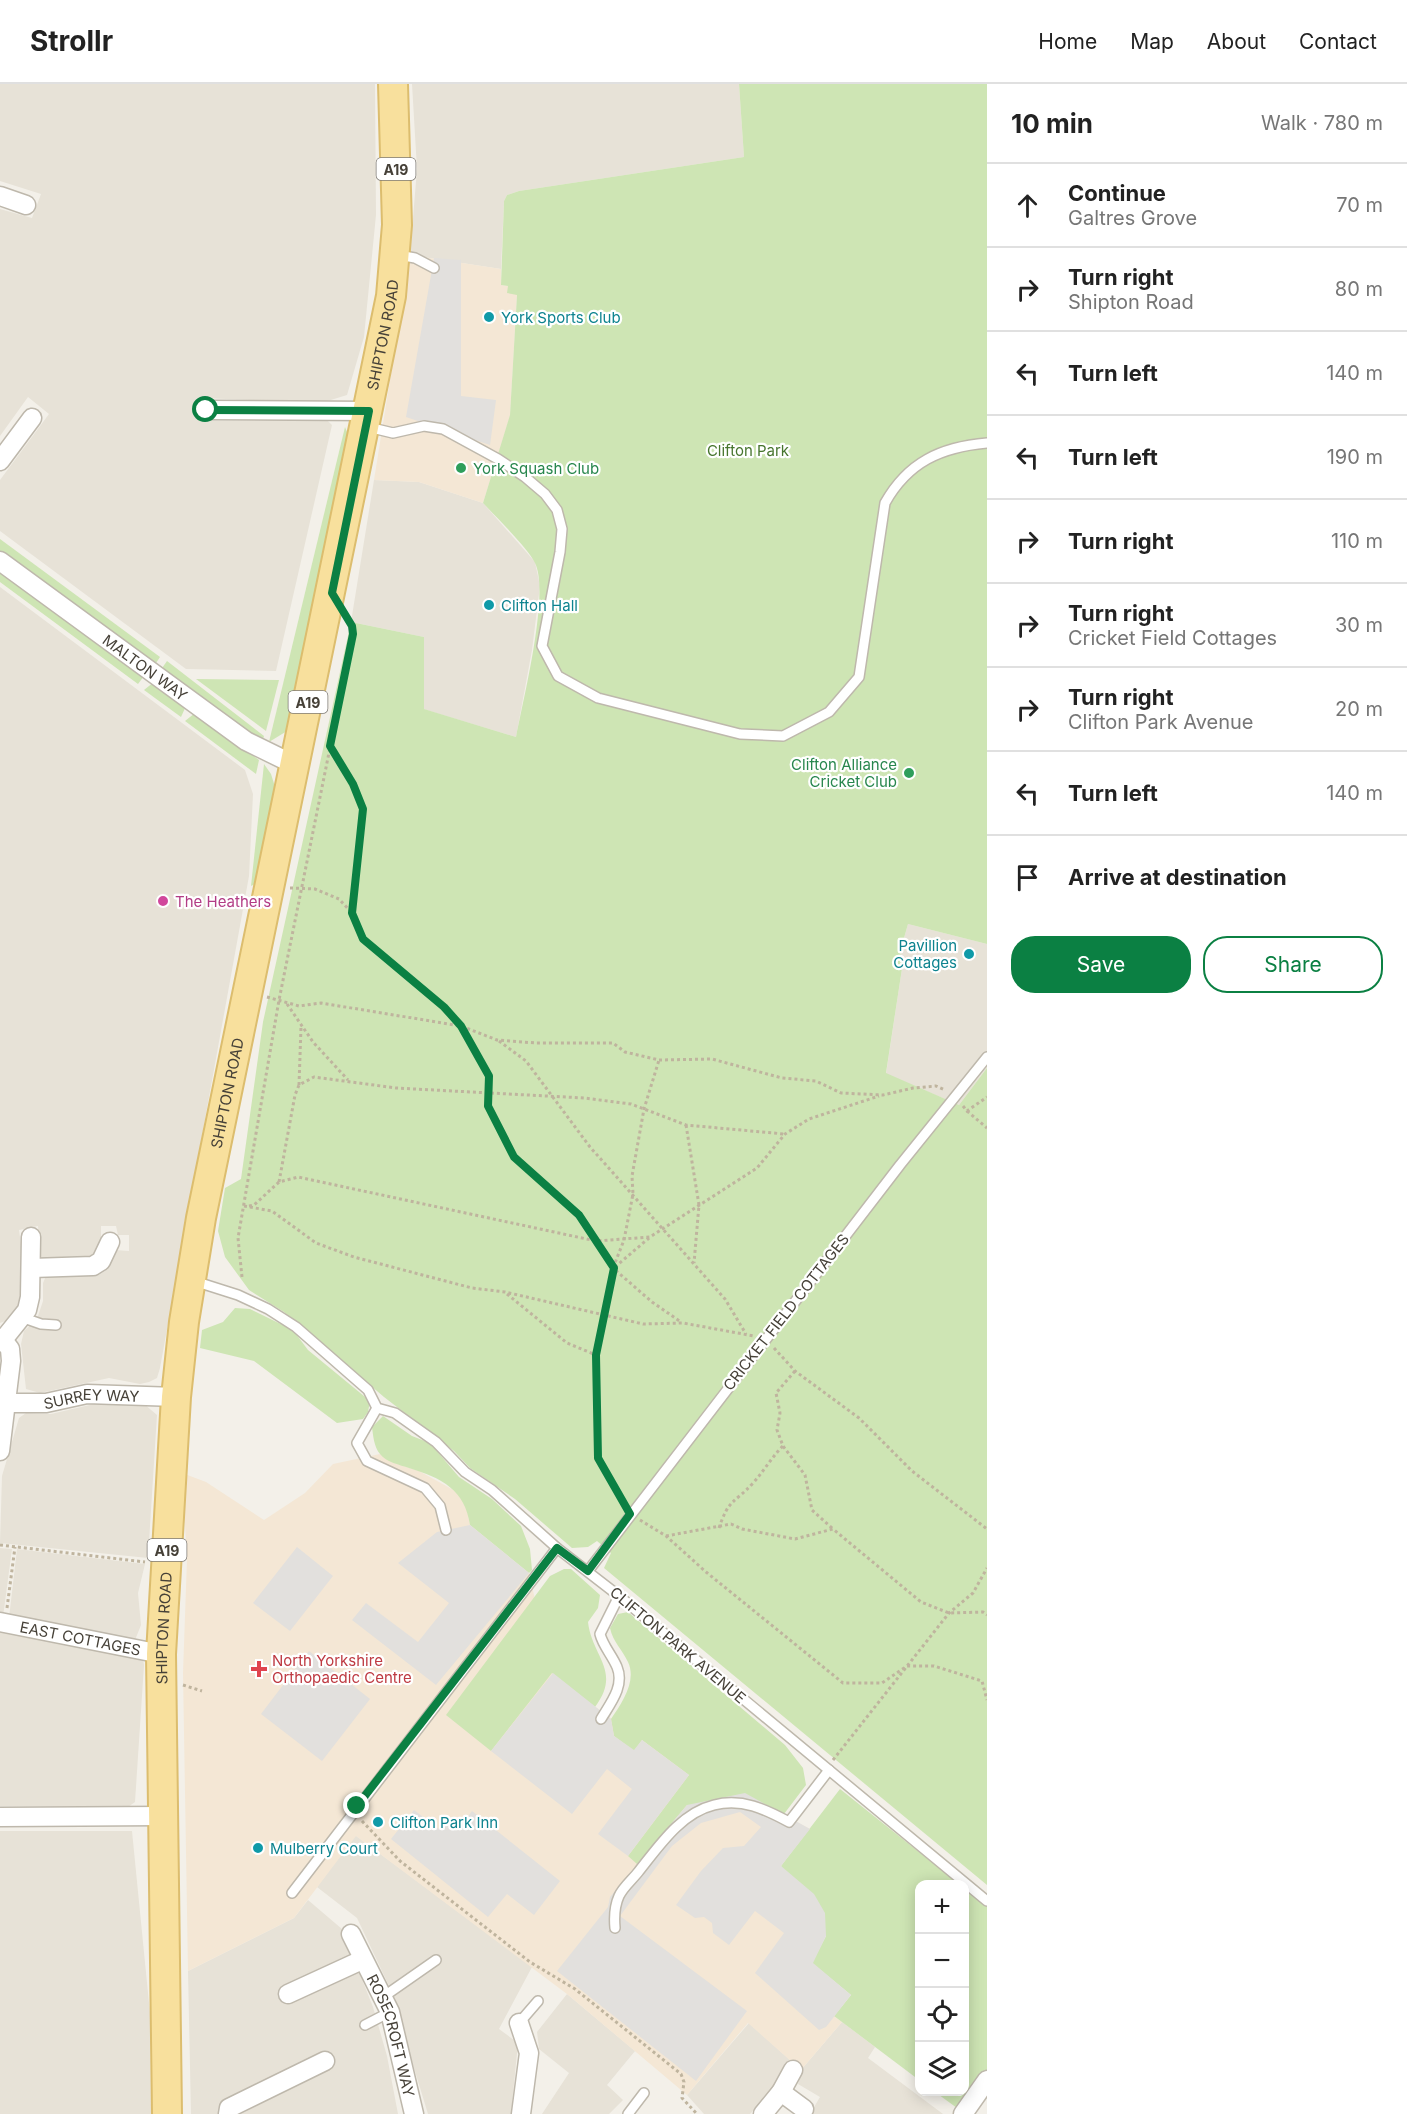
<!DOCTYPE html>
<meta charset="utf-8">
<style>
:root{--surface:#fff;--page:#f6f6f6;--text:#222;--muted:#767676;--line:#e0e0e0;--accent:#0b8043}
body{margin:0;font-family:Inter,sans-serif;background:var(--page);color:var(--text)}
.controls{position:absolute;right:18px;bottom:18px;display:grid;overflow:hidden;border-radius:12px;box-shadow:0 3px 15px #0003}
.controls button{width:54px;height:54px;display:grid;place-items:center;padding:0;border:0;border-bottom:2px solid var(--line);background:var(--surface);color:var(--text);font:30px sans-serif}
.stop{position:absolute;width:18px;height:18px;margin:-14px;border:4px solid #0b8043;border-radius:50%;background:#fff}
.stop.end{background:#0b8043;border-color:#fff;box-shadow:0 2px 6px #0008}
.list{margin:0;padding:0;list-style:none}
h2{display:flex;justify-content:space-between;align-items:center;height:78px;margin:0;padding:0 24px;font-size:26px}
h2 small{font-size:20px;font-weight:400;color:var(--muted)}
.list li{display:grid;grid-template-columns:39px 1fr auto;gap:18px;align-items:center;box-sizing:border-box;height:84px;padding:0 24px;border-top:2px solid var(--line)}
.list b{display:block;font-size:22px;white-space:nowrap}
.list p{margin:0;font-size:20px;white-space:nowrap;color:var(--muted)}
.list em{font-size:20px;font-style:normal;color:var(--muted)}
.actions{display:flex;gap:12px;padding:18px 24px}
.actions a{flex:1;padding:14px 0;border:2px solid var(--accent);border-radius:24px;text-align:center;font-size:21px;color:var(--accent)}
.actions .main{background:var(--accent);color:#fff}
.icon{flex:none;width:33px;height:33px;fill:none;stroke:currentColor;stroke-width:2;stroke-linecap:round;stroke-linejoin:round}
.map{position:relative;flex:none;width:987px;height:2030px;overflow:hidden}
header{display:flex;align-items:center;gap:36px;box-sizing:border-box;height:84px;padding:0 30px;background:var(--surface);border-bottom:2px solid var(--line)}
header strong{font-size:28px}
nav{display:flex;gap:33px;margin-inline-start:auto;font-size:21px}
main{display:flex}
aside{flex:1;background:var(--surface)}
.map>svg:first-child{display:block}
</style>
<header>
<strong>Strollr</strong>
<nav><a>Home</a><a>Map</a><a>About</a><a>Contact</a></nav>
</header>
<main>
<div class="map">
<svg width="987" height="2030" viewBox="0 0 987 2030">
<rect width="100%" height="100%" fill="#f3f0e9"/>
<g fill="#e7e2d7">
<path d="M0,0H375L376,131L364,253L347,311L321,319L202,314L204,337L327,336L332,341L276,587L186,585L0,447V396L49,330L28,313L0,352V125L32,134L41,110L0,97Z"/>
<path d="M412,0H739L744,73L519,107L507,111L504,117L501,185L410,171L417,85Z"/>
<path d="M374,396L419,398L483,419L535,478L540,502L532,566L516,653L423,625L424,553L351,538Z"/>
<path d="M0,503L245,686L253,710L249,792L160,1284L157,1294L149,1298L140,1300L109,1294L40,1309L26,1305L21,1260L24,1247L37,1235L43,1217V1199L46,1192L94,1187L99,1191L108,1185L107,1178L115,1166L129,1167V1151H118L116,1142H101V1165L93,1173L41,1175L38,1142L19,1146L24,1182L20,1192L25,1210L20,1228L11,1235L0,1239Z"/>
<path d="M908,840L987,860V984L959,1021L886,990L903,878L900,868Z"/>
<path d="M116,1319L144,1320L157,1331L148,1474L0,1459L2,1392L19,1334L26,1329L51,1330L94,1320Z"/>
<path d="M0,1464L12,1465L3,1533L0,1532Z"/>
<path d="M17,1465L145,1480L138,1509L141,1541L135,1556L9,1534Z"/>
<path d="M0,1544L142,1570L144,1581L135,1718L128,1723L0,1722Z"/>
<path d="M0,1747H132L150,1929L151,2030H0Z"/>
<path d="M355,1751L532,1883L499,1945L518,1959L511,2030H428L389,1902L357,1834L317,1803Z"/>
<path d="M308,1816L342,1845L373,1923L387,1972L398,2030H191L188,1887L294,1834Z"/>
<path d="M567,1910L635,1967L607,2001L623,2016L609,2030H542L569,1989L539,1965L537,1948Z"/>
<path d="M842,1938L875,1963L868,1974L943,2030H810L820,2013L798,2000L801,1986Z"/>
<path d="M749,1939L790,1976L769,2011L750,2030H704L687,2011Z"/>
</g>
<g fill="#f4e7d5">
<path d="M410,171L501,185V201L508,202L511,209L517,210L510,332L483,419L419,398L374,396Z"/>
<path d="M380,1370L392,1378L419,1387L459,1409L467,1425L470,1441L529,1489L544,1555L595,1623L642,1656L810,1745L781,1782L835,1933L842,1938L801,1986L748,1939L687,2011L567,1910L356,1752L294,1834L188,1887L183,1589L187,1475L182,1389L206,1398L264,1436L305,1409L333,1380Z"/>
</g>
<g fill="#cee5b4">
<path d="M739,0H987V860L908,840L900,868L903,878L886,989L959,1021L987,984V1801L604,1484L611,1469L597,1457L588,1463L572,1464L515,1415L470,1384L454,1367L384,1313L284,1228L249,1206L225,1173L218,1147L225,1104L241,1095L263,938L351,538L424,553V625L516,653C523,616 550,509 535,479C528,464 496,433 483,419L510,331L517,211L507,209L508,202L501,201L504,117L507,111L519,107L744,73Z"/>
<path d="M345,343L349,353L287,647L269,658Z"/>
<path d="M0,455L160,573L154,582L0,470Z"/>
<path d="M0,485L144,592L138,600L0,498Z"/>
<path d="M167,577L264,652L262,659L160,587Z"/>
<path d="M196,595L279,596L266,647Z"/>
<path d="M154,598L186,622L181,633L144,606Z"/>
<path d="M195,629L259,676L256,690L185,637Z"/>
<path d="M264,680L271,690L276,706L257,799L251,802Z"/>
<path d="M235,1224L250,1225L293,1246L308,1266L370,1317L368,1328L363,1335L337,1339L254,1277L200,1264L202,1246L223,1238Z"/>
<path d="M383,1332L412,1352L430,1359L459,1393L492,1415L521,1442L530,1465L532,1486L529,1489L470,1441C465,1406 442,1394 409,1384C400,1381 386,1378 380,1370C374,1363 373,1351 372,1343Z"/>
<path d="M564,1485H571L600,1511L598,1524L588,1538C592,1573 622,1587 595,1623L552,1589L491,1667L446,1631L550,1492Z"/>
<path d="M628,1528L785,1661L803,1684L806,1701L784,1730L687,1721L637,1780L628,1772L689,1691L642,1656L634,1667L614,1652L611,1635C622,1619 637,1597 628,1578C622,1565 613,1558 610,1544L618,1530Z"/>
<path d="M840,1705L959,1800H920L919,1996L834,1932L851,1911L812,1879L826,1852L781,1782Z"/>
<path d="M965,1805L987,1823V1986L957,2024L935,2008H964Z"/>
</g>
<g fill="#e2e0dd">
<path d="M434,174L461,176V312L496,316L490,361L406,333Z"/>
<path d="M470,1441L529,1489L436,1601L352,1536L366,1519L418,1558L449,1519L398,1479L437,1448Z"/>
<path d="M297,1463L333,1492L290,1547L253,1519Z"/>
<path d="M309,1567L370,1615L322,1677L261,1630Z"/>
<path d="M553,1589L611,1635L614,1652L634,1666L642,1656L689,1691L628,1772L598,1750L632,1705L607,1685L572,1730L491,1667Z"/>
<path d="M745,1709L810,1745L781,1782L814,1810L825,1829L826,1852L813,1879L851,1911L826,1943L819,1946L755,1889L784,1849L755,1827L729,1861L713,1849L712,1839L704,1833L695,1834L676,1821L701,1787L723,1764L744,1762L761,1743L740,1728L701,1739L672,1762L620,1832L747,1927L696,1997L557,1887L608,1823L610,1813L687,1721Z"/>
<path d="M414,1726L439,1745L446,1737L458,1746L472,1727L560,1797L534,1831L507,1810L488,1833L391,1755Z"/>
</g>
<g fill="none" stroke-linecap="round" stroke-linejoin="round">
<g stroke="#beb8ac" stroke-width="12">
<g id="service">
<path d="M398,171L415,174L434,184"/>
<path d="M368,343L393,349L424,342L443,345L498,375L525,393L545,410L557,426L562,445L560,468L542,562L558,592L598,614L740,650L783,652L829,628L859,593L885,419C908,378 941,363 987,359"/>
<path d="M194,1197L238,1211L268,1225L296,1243L368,1306L377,1324L395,1329L436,1358L465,1388L492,1406L557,1464L619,1512L987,1817"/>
<path d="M21,1233L41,1240L56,1241"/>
<path d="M377,1324L357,1359L367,1377L425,1404L440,1422L446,1446"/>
<path d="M588,1487L900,1081L987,973"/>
<path d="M601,1635C610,1620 625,1602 617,1583C612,1571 603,1562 600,1550L619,1512"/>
<path d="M292,1809L557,1464"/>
<path d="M615,1844C614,1833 614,1823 619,1812C623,1803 633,1795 639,1787C659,1762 681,1729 714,1721C742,1714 765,1725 789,1738L829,1686"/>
<path d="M383,1913L436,1876"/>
<path d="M519,1939L538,1917"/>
<path d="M365,1941L390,1928"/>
<path d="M628,2030L644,2009"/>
</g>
</g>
<g stroke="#beb8ac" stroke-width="21">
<g id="minor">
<path d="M0,112L26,121"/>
<path d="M206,326L369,327"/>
<path d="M0,377L32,334"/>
<path id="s1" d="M0,477L246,657L295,681"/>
<path d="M32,1184L93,1182L101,1177L110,1158"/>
<path d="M3,1256L27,1226L30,1213L31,1153"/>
<path id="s2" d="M8,1319H46L87,1310L176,1313"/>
<path d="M0,1367L11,1277L10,1265L3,1256"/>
<path id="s3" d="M0,1538L161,1570"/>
<path d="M0,1733L163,1732"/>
<path id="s4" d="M351,1850L390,1928L414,2030"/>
<path d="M288,1910L362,1876"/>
<path d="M519,1939L529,1969L521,2030"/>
<path d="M781,2008L804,2025"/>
<path d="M228,2030L229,2024L325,1977"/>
<path d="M763,2030L781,2008L793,1986"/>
<path d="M963,2030L987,1996"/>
</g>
</g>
<g stroke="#dcbd6e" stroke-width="32">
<g id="primary">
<path id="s5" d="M167,2030L161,1570L176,1313L184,1238L201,1134L391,212L397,141L393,0"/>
</g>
</g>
<g stroke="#bfb49e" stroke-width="3" stroke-dasharray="3 3" stroke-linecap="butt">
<path d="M331,663L353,700L363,725L352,829"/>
<path d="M290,804L315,805L339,815L352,829L363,855L444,923L461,942L489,991L488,1022L514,1073L579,1131L613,1184L652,1218L681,1238"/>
<path d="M267,913L299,922L321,919L461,942L497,956L536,959H613L625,968L659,976L712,975L782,994L816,997L841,1009L883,1011L913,1004L936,1002L945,1006"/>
<path d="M287,920L313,958L348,996"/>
<path d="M499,957L526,977L590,1063L725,1215L746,1250"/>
<path d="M299,1001L301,943"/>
<path d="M963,1022L967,1027L987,1013"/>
<path d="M967,1027L987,1044"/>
<path d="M686,1041L699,1121L694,1179"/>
<path d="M279,1098L295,1011L299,1001L314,993L396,1004L584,1014L631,1020L686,1041L784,1050"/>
<path d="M244,1122L272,1127L316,1159L354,1173L472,1204L505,1208L643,1240L683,1239L754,1252"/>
<path d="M249,1122L254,1121L279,1098L298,1093L596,1157L650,1153L757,1084L785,1050L809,1035L879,1012"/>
<path d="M615,1183L649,1154"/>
<path d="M242,1193L238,1154L279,916L353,550L352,542L347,533"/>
<path d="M507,1210L567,1259L596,1271"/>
<path d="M774,1264L795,1287L859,1334L912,1387L987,1445"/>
<path d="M795,1287L776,1309L780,1329L777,1346L783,1362L805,1391L812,1426L833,1445"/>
<path d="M625,1421L598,1374L596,1271L613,1184L624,1156L633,1110L632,1092L644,1025L659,976"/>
<path d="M640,1436L666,1452L706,1488L843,1599H882L907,1582H934L982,1597L987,1616"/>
<path d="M719,1444C729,1414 734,1420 753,1399C764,1387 771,1374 783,1362"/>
<path d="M666,1452L731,1440L742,1445L795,1455L833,1445L921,1518L949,1529L983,1528L987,1531"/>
<path d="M0,1461L145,1478"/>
<path d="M7,1524L15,1463"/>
<path d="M183,1601L202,1607"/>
<path d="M833,1676L949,1529L973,1509L987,1484"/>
<path d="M362,1737L400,1777L530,1878L575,1905L681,1990L684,1998L682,2014L697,2030"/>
</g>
<use href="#service" stroke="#fff" stroke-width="9"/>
<use href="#minor" stroke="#fff" stroke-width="18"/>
<use href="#primary" stroke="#f8e09d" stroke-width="28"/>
</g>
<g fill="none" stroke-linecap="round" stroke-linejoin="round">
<path stroke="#0b8043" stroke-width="8" d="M206,326L369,327L332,509L352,542L353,550L330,662L353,700L363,725L352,829L363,855L444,923L461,942L489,992L488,1022L514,1073L579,1131L614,1184L596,1271L598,1374L630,1430L588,1487L557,1464L357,1722"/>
</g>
<g fill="#0f9aa8" stroke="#fff" stroke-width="2">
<circle cx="489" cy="233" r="6"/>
<circle cx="489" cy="521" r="6"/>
<circle cx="969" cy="870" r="6"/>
<circle cx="378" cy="1738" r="6"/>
<circle cx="258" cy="1764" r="6"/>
</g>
<g fill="#2e9e5b" stroke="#fff" stroke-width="2">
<circle cx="461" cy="384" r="6"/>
<circle cx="909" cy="689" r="6"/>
</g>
<circle fill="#d1479c" stroke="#fff" stroke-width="2" cx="163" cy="817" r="6"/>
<path fill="#e0444e" stroke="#fff" stroke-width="2" d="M256 1576h6v6h6v6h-6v6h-6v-6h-6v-6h6z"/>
<g text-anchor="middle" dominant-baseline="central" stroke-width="4.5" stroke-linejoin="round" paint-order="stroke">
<g fill="#fff" stroke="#7e7a74" stroke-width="1.5">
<rect x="376.5" y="74" width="39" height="22" rx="4.5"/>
<rect x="288.5" y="607" width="39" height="22" rx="4.5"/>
<rect x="147.5" y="1455" width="39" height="22" rx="4.5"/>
</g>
<g font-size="14" font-weight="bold" fill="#464138">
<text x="396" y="85">A19</text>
<text x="308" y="618">A19</text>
<text x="167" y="1466">A19</text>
</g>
<g font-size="15" fill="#0d838f" stroke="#fff" text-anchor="start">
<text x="501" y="233">York Sports Club</text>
<text x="501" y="521">Clifton Hall</text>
<text x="957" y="861" text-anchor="end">Pavillion<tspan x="957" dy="17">Cottages</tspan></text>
<text x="390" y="1738">Clifton Park Inn</text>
<text x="270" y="1764">Mulberry Court</text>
</g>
<g font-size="15" fill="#464138" stroke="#fff">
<text stroke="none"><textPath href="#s5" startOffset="1800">SHIPTON ROAD</textPath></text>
<text stroke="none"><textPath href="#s1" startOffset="180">MALTON WAY</textPath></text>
<text stroke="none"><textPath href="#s5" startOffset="1026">SHIPTON ROAD</textPath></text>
<text transform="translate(786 1228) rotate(-52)">CRICKET FIELD COTTAGES</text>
<text stroke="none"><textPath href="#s2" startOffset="84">SURREY WAY</textPath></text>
<text stroke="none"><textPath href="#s5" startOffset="486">SHIPTON ROAD</textPath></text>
<text stroke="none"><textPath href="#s3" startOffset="82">EAST COTTAGES</textPath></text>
<text transform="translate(678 1561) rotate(40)">CLIFTON PARK AVENUE</text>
<text stroke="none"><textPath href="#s4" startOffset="110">ROSECROFT WAY</textPath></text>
</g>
<g font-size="15" fill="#47752e" stroke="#fff">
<text x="748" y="366">Clifton Park</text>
</g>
<g font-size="15" fill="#27864d" stroke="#fff" text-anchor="start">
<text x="473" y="384">York Squash Club</text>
<text x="897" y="680" text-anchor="end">Clifton Alliance<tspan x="897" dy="17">Cricket Club</tspan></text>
</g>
<g font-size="15" fill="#b23c85" stroke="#fff" text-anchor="start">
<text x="175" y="817">The Heathers</text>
</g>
<g font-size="15" fill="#be3a42" stroke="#fff" text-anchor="start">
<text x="272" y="1576">North Yorkshire<tspan x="272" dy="17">Orthopaedic Centre</tspan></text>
</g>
</g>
</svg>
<div class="controls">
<button>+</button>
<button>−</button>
<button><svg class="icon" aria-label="locate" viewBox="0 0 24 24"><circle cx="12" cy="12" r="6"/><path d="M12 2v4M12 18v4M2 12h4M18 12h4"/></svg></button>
<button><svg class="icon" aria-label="layers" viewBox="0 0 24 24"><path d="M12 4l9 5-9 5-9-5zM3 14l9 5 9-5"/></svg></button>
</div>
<div class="stop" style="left:206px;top:326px"></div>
<div class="stop end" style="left:357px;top:1722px"></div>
</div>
<aside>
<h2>10 min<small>Walk · 780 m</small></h2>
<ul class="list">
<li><svg class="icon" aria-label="ahead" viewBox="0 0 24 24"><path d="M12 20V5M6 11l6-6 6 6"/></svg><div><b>Continue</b><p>Galtres Grove</p></div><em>70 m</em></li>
<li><svg class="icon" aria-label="right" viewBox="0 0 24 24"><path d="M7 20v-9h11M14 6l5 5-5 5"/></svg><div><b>Turn right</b><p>Shipton Road</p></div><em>80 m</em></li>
<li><svg class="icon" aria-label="left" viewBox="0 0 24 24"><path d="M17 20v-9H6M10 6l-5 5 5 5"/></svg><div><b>Turn left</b></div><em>140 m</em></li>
<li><svg class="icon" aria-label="left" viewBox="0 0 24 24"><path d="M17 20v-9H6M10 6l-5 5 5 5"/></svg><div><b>Turn left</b></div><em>190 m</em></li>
<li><svg class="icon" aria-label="right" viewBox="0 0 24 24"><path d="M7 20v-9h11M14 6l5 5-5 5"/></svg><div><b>Turn right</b></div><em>110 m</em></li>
<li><svg class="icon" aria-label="right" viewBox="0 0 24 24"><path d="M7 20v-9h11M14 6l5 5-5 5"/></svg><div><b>Turn right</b><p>Cricket Field Cottages</p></div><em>30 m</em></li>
<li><svg class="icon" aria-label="right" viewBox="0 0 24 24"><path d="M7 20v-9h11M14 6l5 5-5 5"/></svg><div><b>Turn right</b><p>Clifton Park Avenue</p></div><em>20 m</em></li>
<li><svg class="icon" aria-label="left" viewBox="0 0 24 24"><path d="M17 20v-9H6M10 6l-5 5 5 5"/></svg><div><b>Turn left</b></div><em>140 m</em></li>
<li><svg class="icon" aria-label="arrive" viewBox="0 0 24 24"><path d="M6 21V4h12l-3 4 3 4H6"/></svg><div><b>Arrive at destination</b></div></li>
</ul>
<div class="actions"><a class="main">Save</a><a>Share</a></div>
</aside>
</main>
